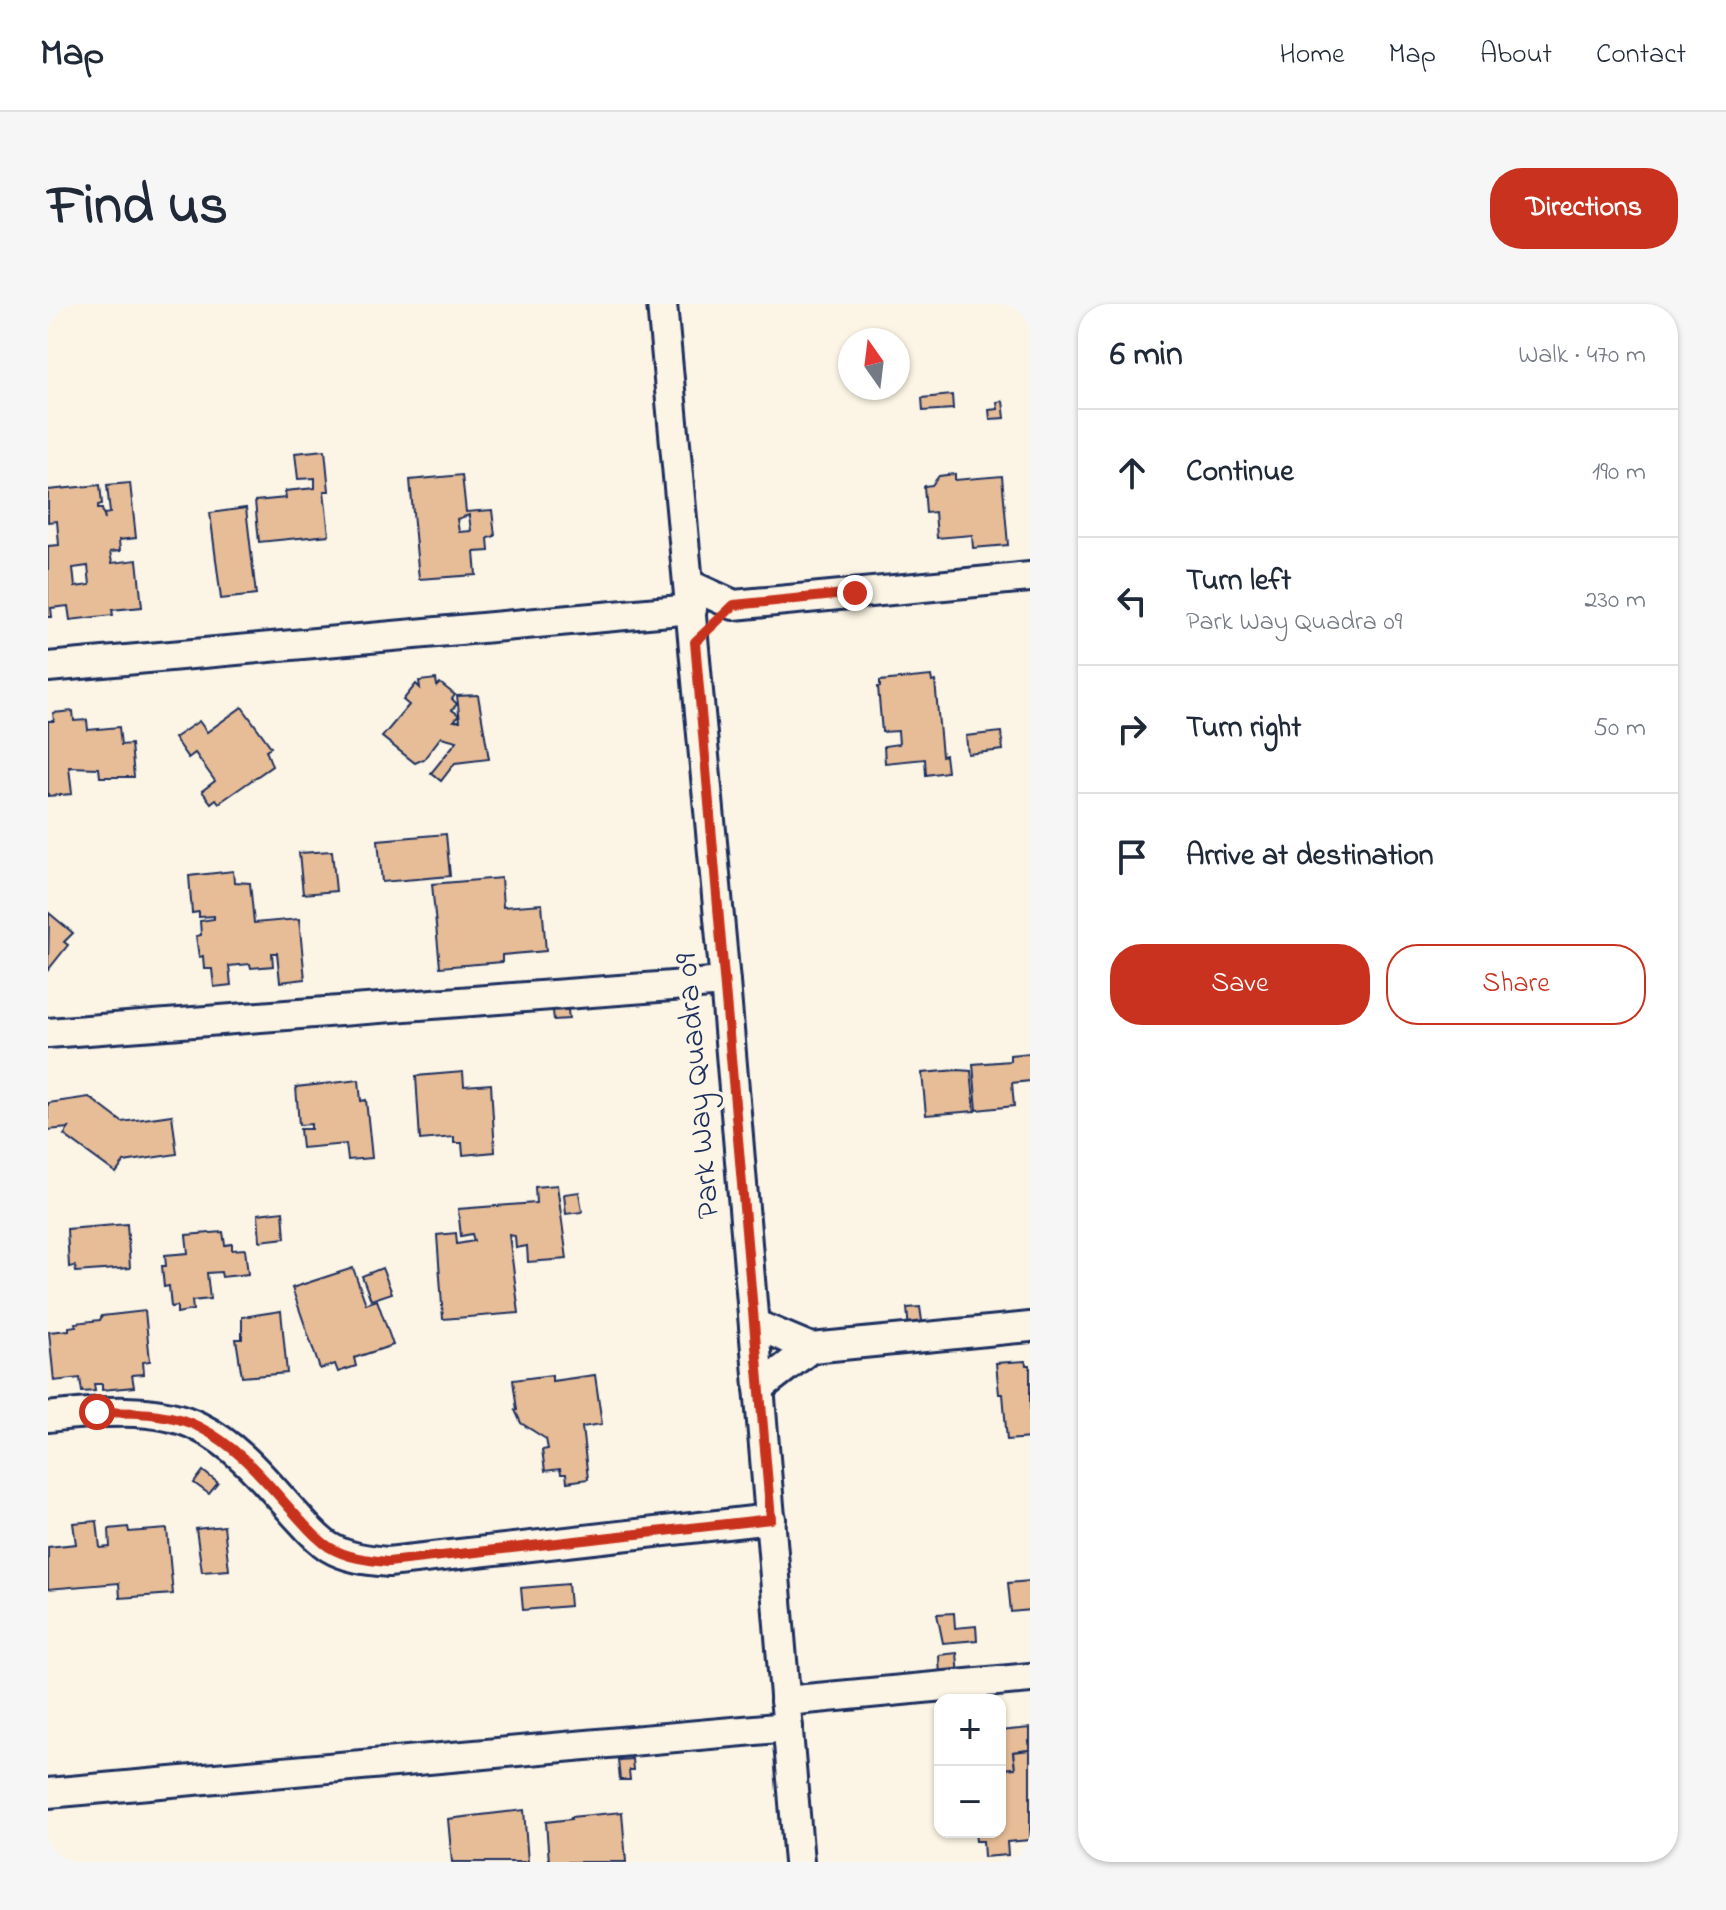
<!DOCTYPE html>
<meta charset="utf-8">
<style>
:root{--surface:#fff;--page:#f6f6f7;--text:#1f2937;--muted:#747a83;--line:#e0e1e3;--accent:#c8321e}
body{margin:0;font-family:"Indie Flower",sans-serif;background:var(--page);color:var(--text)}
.controls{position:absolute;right:24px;bottom:24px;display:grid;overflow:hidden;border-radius:16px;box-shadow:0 2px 6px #0004}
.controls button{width:72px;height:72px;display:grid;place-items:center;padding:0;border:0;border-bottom:2px solid var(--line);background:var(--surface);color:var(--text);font:40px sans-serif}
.compass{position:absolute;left:790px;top:24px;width:72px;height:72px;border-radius:50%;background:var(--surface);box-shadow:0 2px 6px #0004;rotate:346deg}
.stop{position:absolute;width:24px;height:24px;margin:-18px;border:6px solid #c8321e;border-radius:50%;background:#fff}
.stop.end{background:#c8321e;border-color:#fff;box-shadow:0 2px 8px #0008}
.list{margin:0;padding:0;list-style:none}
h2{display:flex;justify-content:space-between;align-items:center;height:104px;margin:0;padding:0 32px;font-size:34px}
h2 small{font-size:26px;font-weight:400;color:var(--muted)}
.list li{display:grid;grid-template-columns:52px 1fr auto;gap:24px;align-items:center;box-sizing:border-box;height:128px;padding:0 32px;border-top:2px solid var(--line)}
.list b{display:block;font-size:30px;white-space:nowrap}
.list p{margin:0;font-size:26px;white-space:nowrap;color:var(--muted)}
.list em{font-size:26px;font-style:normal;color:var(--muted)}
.actions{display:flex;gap:16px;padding:24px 32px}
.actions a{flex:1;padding:18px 0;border:2px solid var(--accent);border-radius:32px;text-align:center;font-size:28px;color:var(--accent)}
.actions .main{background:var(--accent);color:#fff}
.icon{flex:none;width:44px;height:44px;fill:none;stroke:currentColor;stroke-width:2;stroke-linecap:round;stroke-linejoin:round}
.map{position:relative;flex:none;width:982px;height:1558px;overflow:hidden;border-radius:32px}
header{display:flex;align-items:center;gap:48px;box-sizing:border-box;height:112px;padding:0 40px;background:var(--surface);border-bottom:2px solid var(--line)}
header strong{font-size:38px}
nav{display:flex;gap:44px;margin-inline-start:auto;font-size:28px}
.intro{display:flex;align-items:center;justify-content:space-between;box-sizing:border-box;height:192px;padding:0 48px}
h1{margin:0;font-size:56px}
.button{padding:20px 36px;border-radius:32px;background:var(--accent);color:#fff;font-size:28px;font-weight:700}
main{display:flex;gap:48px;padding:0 48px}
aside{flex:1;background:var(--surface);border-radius:32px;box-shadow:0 2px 6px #0004}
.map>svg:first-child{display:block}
</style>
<header>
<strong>Map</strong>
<nav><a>Home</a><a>Map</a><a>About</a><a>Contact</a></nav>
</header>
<div class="intro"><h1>Find us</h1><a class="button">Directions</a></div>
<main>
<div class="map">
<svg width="982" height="1558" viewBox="0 0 982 1558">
<rect width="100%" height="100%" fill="#fcf5e5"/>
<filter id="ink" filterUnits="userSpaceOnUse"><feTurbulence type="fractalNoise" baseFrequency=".0125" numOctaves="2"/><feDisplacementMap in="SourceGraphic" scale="16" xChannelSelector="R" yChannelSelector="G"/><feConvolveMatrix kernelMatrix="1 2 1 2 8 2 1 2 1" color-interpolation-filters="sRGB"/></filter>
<g filter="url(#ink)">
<g fill="#e7bd97" stroke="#1b2f5e" stroke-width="2" fill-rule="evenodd">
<path d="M904,91L905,105L875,107L874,94Z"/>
<path d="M955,97L957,114L942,115L941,106L950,105L949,98Z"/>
<path d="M277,146L281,187H276L281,231L211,238L207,197L238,194L237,187L267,184V174L250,175L247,149Z"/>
<path d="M907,170V176L954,172L960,241L925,244L924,231L889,234L887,208L878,209L876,182L884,181L891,172Z"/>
<path d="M414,171L418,208L444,206L447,232L440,234L441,247L426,248L428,271L371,275L362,176ZM421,211L423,227L411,228L409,215Z"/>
<path d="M82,179L88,234L71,236L72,247L62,248L64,259L89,256L94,303L64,306L65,311L22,316L20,302L3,304L4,313H0V242L11,241L9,217L0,218V186L52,181L54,200L50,201V205H54L57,216L56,210L62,209L59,181ZM40,262L42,281L27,283L25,264Z"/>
<path d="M198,204L208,291L173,295L162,209Z"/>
<path d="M883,372L884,378L887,377L894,452L897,451L899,468L878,471L877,455L837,459L836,442L851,440L850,427L834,428L830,383H832V377Z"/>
<path d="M388,375L389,382L392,379L407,391L404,395L409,400L404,406L411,411L406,417H412L409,392L430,391L441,455L407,459L393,477L383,469L409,437L393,433L376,455L367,459L334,433L361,401L355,396L368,380L372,384L371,377Z"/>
<path d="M194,403L223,443L218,446L224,462L171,499L168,495L163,499L154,487L167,477L147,449L140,454L126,434L151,417L159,428Z"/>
<path d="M25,407L26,417L39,416L40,426L71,423L73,441L83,440L86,473H52L51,464L21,463L24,490L0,492V417H6L5,409Z"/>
<path d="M953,428L955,446L920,450L918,432Z"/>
<path d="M398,530L402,572L334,578L330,536Z"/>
<path d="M284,547L288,587L255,590L251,549Z"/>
<path d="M185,567L186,578L202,579L206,619L251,615L257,675L232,678L229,649H224L225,662L203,664L202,660L181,662L183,681L166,683L164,665H156L155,652L151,653L148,632L153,631L152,617L166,615V612L151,613V608L144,609L141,572Z"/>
<path d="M453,574L455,603L494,600L498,647L454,651V658L392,663L384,580Z"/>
<path d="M1,609L25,629L16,638L20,641L0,666Z"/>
<path d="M519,698L521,715L506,716L504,699Z"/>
<path d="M982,749V777L964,779L966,802L929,806L925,760L962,757V751Z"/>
<path d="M910,766L923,767L927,807L878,811L874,769Z"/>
<path d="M415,768L416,782L443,780L447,848L415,851L414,839H406V833L372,836L368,772Z"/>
<path d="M311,776L313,797L318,796L324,854L300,856L298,840L254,844L252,825H263V820L251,821L248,783Z"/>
<path d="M41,793L74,818L124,811L129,850L76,858L68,869L16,831L21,824L0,826V799Z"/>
<path d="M509,881L519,955L480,958L479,942L468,944L467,932L461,931L471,1009L395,1015L389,931L408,929L409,940L426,937L424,930L413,932L410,905L488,899L487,883Z"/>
<path d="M531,888L534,908L518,910L516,890Z"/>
<path d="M235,907L237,934L212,937L210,910Z"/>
<path d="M79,920L82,964L28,968L27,962L21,963L19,925Z"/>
<path d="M175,928L177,941L184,940V946L197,945L200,970L174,973L173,968L159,969L162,995L144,997L145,1006L129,1009V1002L123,1003L121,982L116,983L114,962H118L117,951L140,949L138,931Z"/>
<path d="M305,964L318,1000L329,996L345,1041L306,1054L308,1062L290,1068L287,1060L272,1065L244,984Z"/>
<path d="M334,964L344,989L323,996L314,972Z"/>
<path d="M872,1003L875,1024L861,1026L859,1004Z"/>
<path d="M97,1007L102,1057L95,1058L96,1070L84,1071L86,1083L54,1086V1080H46L47,1087L34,1088L32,1074L6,1077L1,1028L21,1026V1023L28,1022L27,1019L52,1016L54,1012Z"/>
<path d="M233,1007L239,1069L194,1073L188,1035H194V1013Z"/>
<path d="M977,1057L978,1061H982V1134L959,1136L955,1090H951L948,1059Z"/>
<path d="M504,1071V1077L547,1071L554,1120L534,1123L540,1175L519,1178L518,1170H513L512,1165L497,1167L494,1146L500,1145L498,1135L473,1119L467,1106H469L465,1076Z"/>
<path d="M155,1167L170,1179L161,1190L146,1179Z"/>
<path d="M49,1217L52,1244L62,1243L61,1225L80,1223L81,1228L119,1225L125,1290L72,1294L71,1279L0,1285V1243L28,1240L25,1219Z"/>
<path d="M176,1222L181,1266L154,1268L148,1225Z"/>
<path d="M982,1277V1306L963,1308L960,1279Z"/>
<path d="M520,1280L522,1302L475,1306L473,1284Z"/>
<path d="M906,1309L907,1324L928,1322L929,1336L895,1339L889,1310Z"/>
<path d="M909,1349L911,1373L892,1375L891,1351Z"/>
<path d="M982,1424V1446L965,1448L967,1464L955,1465L956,1469H952V1427Z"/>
<path d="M981,1437H982V1536L959,1538L960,1551L936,1553L935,1537H928L927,1528H952V1501L953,1508L956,1507V1500L952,1501V1481H957L955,1465L967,1464L965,1448L982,1446Z"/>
<path d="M584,1455L585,1466H581L582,1476H572L570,1456Z"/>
<path d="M476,1506L480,1558H404L400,1515Z"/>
<path d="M574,1508L578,1558H501L498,1518L523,1515V1513Z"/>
</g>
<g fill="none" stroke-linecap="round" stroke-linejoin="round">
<g stroke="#1b2f5e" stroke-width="34">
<g id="minor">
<path d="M614,0L677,678L751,1558"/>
<path d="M642,281L686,301L982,273"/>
<path d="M0,363L644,305"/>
<path d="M0,729L677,678"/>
<path d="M706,1020L763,1044L982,1023"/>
<path d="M711,1084L763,1044"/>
<path d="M0,1113C45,1108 110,1101 151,1123C190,1142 218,1178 246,1209C257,1221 267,1234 281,1243C299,1254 320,1256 340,1258L723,1215"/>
<path d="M737,1397L982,1374"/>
<path d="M0,1489L740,1423"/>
</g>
</g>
<use href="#minor" stroke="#fcf5e5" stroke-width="28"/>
</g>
</g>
<g fill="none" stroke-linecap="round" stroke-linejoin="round" filter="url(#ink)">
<path stroke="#c8321e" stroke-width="10" d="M49,1108C82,1109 121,1107 151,1123C190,1142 218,1178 246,1209C257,1221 267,1234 281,1243C299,1254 320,1256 340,1258L723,1215L647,338L686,301L807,289"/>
</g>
<g text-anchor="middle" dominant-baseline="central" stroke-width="7" stroke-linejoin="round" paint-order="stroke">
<g font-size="32" fill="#1b2f5e" stroke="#fcf5e5">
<text transform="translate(651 782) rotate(-95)">Park Way Quadra 09</text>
</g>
</g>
</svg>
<div class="controls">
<button>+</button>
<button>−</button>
</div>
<svg class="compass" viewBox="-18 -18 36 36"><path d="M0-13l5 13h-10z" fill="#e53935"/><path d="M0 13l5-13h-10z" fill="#747a83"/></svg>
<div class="stop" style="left:49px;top:1108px"></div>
<div class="stop end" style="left:807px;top:289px"></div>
</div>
<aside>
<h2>6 min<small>Walk · 470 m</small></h2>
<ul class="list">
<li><svg class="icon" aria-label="ahead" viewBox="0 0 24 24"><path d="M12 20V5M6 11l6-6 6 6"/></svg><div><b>Continue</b></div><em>190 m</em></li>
<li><svg class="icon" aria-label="left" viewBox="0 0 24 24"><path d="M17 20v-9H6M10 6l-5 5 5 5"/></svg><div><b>Turn left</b><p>Park Way Quadra 09</p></div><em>230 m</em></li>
<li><svg class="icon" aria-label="right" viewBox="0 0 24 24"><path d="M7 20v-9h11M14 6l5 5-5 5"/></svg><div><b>Turn right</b></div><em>50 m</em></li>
<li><svg class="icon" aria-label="arrive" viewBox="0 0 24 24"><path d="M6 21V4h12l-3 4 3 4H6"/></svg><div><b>Arrive at destination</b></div></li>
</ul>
<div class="actions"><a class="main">Save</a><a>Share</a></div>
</aside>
</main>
